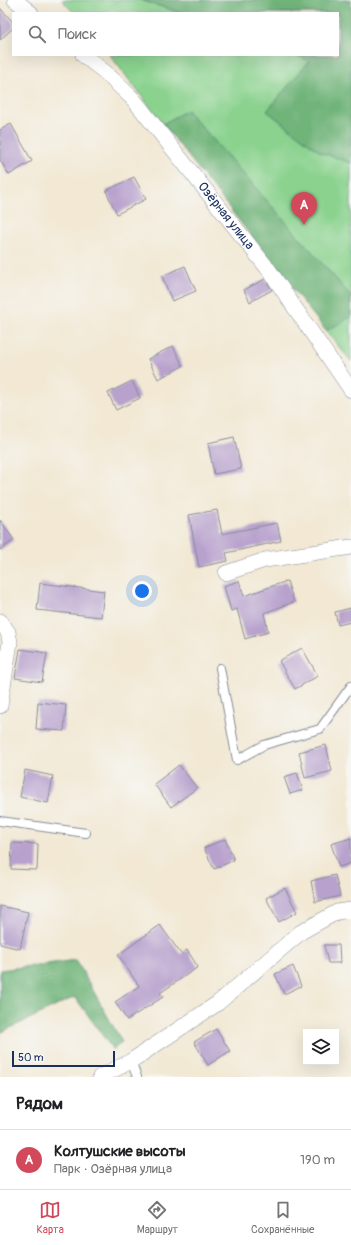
<!DOCTYPE html>
<html lang="ru">
<meta charset="utf-8">
<style>
:root{--surface:#fff;--page:#f2f2f2;--text:#202124;--muted:#757577;--line:#e0e0e0;--accent:#d1495b}
body{margin:0;font-family:Pangolin,sans-serif;background:var(--page);color:var(--text)}
.controls{position:absolute;right:12px;bottom:12px;display:grid;overflow:hidden;border-radius:0px;box-shadow:0 4px 16px #0002}
.controls button{width:36px;height:36px;display:grid;place-items:center;padding:0;border:0;border-bottom:1px solid var(--line);background:var(--surface);color:var(--text);font:20px sans-serif}
.scale{position:absolute;left:12px;bottom:10px;width:103px;box-sizing:border-box;padding-left:4px;border:2px solid #1b2f5e;border-top:0;font-size:11px;line-height:14px;white-space:nowrap;color:#1b2f5e;-webkit-text-stroke:3px #f6f6f2;paint-order:stroke}
.you{position:absolute;left:142px;top:591px;width:14px;height:14px;margin:-10px;border:3px solid #fff;border-radius:50%;background:#1a73e8;box-shadow:0 0 0 6px #1a73e833}
.badge{display:grid;place-items:center;width:26px;height:26px;border-radius:50%;background:var(--accent);color:#fff;font-size:13px;font-weight:700}
.pin{position:absolute;translate:-50% -33px;filter:drop-shadow(0 1px 2px #0008)}
.pin::after{content:'';position:absolute;top:21px;width:14px;height:12px;background:inherit;clip-path:polygon(0 0,100% 0,50% 100%)}
.list{margin:0;padding:0;list-style:none}
h2{display:flex;justify-content:space-between;align-items:center;height:52px;margin:0;padding:0 16px;font-size:17px}
h2 small{font-size:13px;font-weight:400;color:var(--muted)}
.list li{display:grid;grid-template-columns:26px 1fr auto;gap:12px;align-items:center;box-sizing:border-box;height:60px;padding:0 16px;border-top:1px solid var(--line)}
.list b{display:block;font-size:15px;white-space:nowrap}
.list p{margin:0;font-size:13px;white-space:nowrap;color:var(--muted)}
.list em{font-size:13px;font-style:normal;color:var(--muted)}
.icon{flex:none;width:22px;height:22px;fill:none;stroke:currentColor;stroke-width:2;stroke-linecap:round;stroke-linejoin:round}
.map{position:relative;flex:none;width:351px;height:1077px;overflow:hidden}
.search{position:absolute;background:var(--surface);box-shadow:0 4px 16px #0002;left:12px;right:12px;top:12px;height:44px;display:flex;align-items:center;gap:10px;box-sizing:border-box;padding:0 14px;border-radius:0px;color:var(--muted);font-size:15px}
.sheet{height:112px;background:var(--surface)}
nav{display:flex;justify-content:space-around;align-items:center;box-sizing:border-box;height:56px;border-top:1px solid var(--line);background:var(--surface);font-size:11px;color:var(--muted)}
nav a{display:grid;justify-items:center;gap:2px}
nav .on{color:var(--accent)}
.map>svg:first-child{display:block}
</style>
<div class="map">
<svg width="351" height="1077" viewBox="0 0 351 1077">
<rect width="100%" height="100%" fill="#f6f6f2"/>
<filter id="ink" filterUnits="userSpaceOnUse"><feTurbulence type="fractalNoise" baseFrequency=".025" numOctaves="2"/><feDisplacementMap in="SourceGraphic" scale="8" xChannelSelector="R" yChannelSelector="G"/><feConvolveMatrix kernelMatrix="1 2 1 2 8 2 1 2 1" color-interpolation-filters="sRGB"/></filter>
<filter id="wash" filterUnits="userSpaceOnUse"><feTurbulence type="fractalNoise" baseFrequency=".012" numOctaves="4" result="noise"/><feDisplacementMap in="SourceGraphic" scale="16" xChannelSelector="R" yChannelSelector="G"/><feGaussianBlur stdDeviation="0.9" result="paint"/><feColorMatrix in="noise" values="0 0 0 0 0 0 0 0 0 0 0 0 0 0 0 0 0 1.4 0 .05"/><feComposite in="paint" operator="in"/></filter>
<g filter="url(#wash)">
<rect width="100%" height="100%" fill="#f2e8d3"/>
<path fill="#8ad28e" stroke="#528076" d="M62,0H140L175,11L351,0V361L326,331L329,329L187,110L163,124L110,55H338V13H74Z"/>
<g fill="#6fb479" stroke="#45726c">
<path d="M140,0H351V163L320,152L267,111L309,61L295,55H338V13H182Z"/>
<path d="M187,110L351,296V317L326,331L163,124Z"/>
<path d="M76,960L122,1042L113,1050L75,997L0,1033V970Z"/>
</g>
<g id="blocks">
<g fill="#b8a1cd">
<path d="M0,8L13,22V28L0,40Z"/>
<path d="M11,124L32,161L9,175L0,160V130Z"/>
<path d="M134,177L146,199L117,214L106,191Z"/>
<path d="M185,266L196,291L172,301L162,276Z"/>
<path d="M265,279L272,290L250,302L244,290Z"/>
<path d="M173,346L183,366L158,379L148,359Z"/>
<path d="M132,381L140,398L116,410L108,393Z"/>
<path d="M234,437L241,469L214,474L208,443Z"/>
<path d="M217,510L222,534L277,523L281,541L226,553L228,561L199,567L189,515Z"/>
<path d="M0,520L14,540L0,550Z"/>
<path d="M239,581L244,596L287,581L294,602L264,613L268,632L245,639L237,609L231,611L224,586Z"/>
<path d="M40,583L104,591L101,617L37,610Z"/>
<path d="M351,608V622L338,625L335,612Z"/>
<path d="M302,648L318,676L295,689L279,661Z"/>
<path d="M20,649L47,653L42,682L15,678Z"/>
<path d="M38,702L66,705L64,731L36,729Z"/>
<path d="M326,745L332,771L305,778L299,752Z"/>
<path d="M179,765L197,788L171,807L154,784Z"/>
<path d="M25,770L53,776L48,803L20,797Z"/>
<path d="M297,773L303,790L290,794L284,777Z"/>
<path d="M351,838V863L339,867L331,844Z"/>
<path d="M225,839L234,860L214,869L204,848Z"/>
<path d="M12,843L38,844L37,870L11,869Z"/>
<path d="M335,875L340,896L315,902L311,881Z"/>
<path d="M285,888L297,912L279,922L266,898Z"/>
<path d="M0,906L28,912L20,949L0,944Z"/>
<path d="M160,925L181,954L187,950L198,967L160,993L163,997L127,1020L115,1002L139,986L118,955Z"/>
<path d="M324,945H339L340,963H328Z"/>
<path d="M293,966L301,986L284,994L275,974Z"/>
<path d="M216,1029L230,1051L208,1065L194,1042Z"/>
</g>
</g>
</g>
<g filter="url(#ink)">
<use href="#blocks" fill-opacity="0" stroke="#868c98" stroke-width="1"/>
<g fill="none" stroke-linecap="round" stroke-linejoin="round">
<g stroke="#868c98" stroke-width="10">
<g id="lane">
<path d="M220,668L237,760L264,745L320,729L351,686"/>
<path d="M0,821L86,833"/>
<path d="M131,1061L137,1077"/>
</g>
</g>
<g stroke="#868c98" stroke-width="16">
<g id="street">
<path d="M15,0L31,13"/>
<path id="s1" d="M83,55L105,72L134,100L269,270L351,390"/>
<path d="M226,573L265,560L351,547"/>
<path d="M0,621L8,632L10,642L0,706"/>
<path d="M100,1077L131,1061L218,1003L301,932L337,912L351,910"/>
</g>
</g>
<use href="#lane" stroke="#fff" stroke-width="8"/>
<use href="#street" stroke="#fff" stroke-width="15"/>
</g>
</g>
<g text-anchor="middle" dominant-baseline="central" stroke-width="4" stroke-linejoin="round" paint-order="stroke">
<g font-size="13" fill="#1b2f5e" stroke="#f6f6f2">
<text stroke="none"><textPath href="#s1" startOffset="216">Озёрная улица</textPath></text>
</g>
</g>
</svg>
<div class="controls">
<button><svg class="icon" aria-label="layers" viewBox="0 0 24 24"><path d="M12 4l9 5-9 5-9-5zM3 14l9 5 9-5"/></svg></button>
</div>
<div class="scale">50 m</div>
<div class="you"></div>
<div class="pin badge" style="left:304px;top:225px">A</div>
<div class="search"><svg class="icon" aria-label="search" viewBox="0 0 24 24"><circle cx="10" cy="10" r="6"/><path d="M15 15l6 6"/></svg>Поиск</div>
</div>
<section class="sheet">
<h2>Рядом<small></small></h2>
<ul class="list">
<li><span class="badge">A</span><div><b>Колтушские высоты</b><p>Парк · Озёрная улица</p></div><em>190 m</em></li>
</ul>
</section>
<nav>
<a class="on"><svg class="icon" aria-label="map" viewBox="0 0 24 24"><path d="M3 6l6-2 6 2 6-2v14l-6 2-6-2-6 2zM9 4v14M15 6v14"/></svg>Карта</a>
<a><svg class="icon" aria-label="directions" viewBox="0 0 24 24"><path d="M12 3l9 9-9 9-9-9zM9 14v-3h6M13 9l2 2-2 2"/></svg>Маршрут</a>
<a><svg class="icon" aria-label="saved" viewBox="0 0 24 24"><path d="M7 4h10v16l-5-4-5 4z"/></svg>Сохранённые</a>
</nav>
